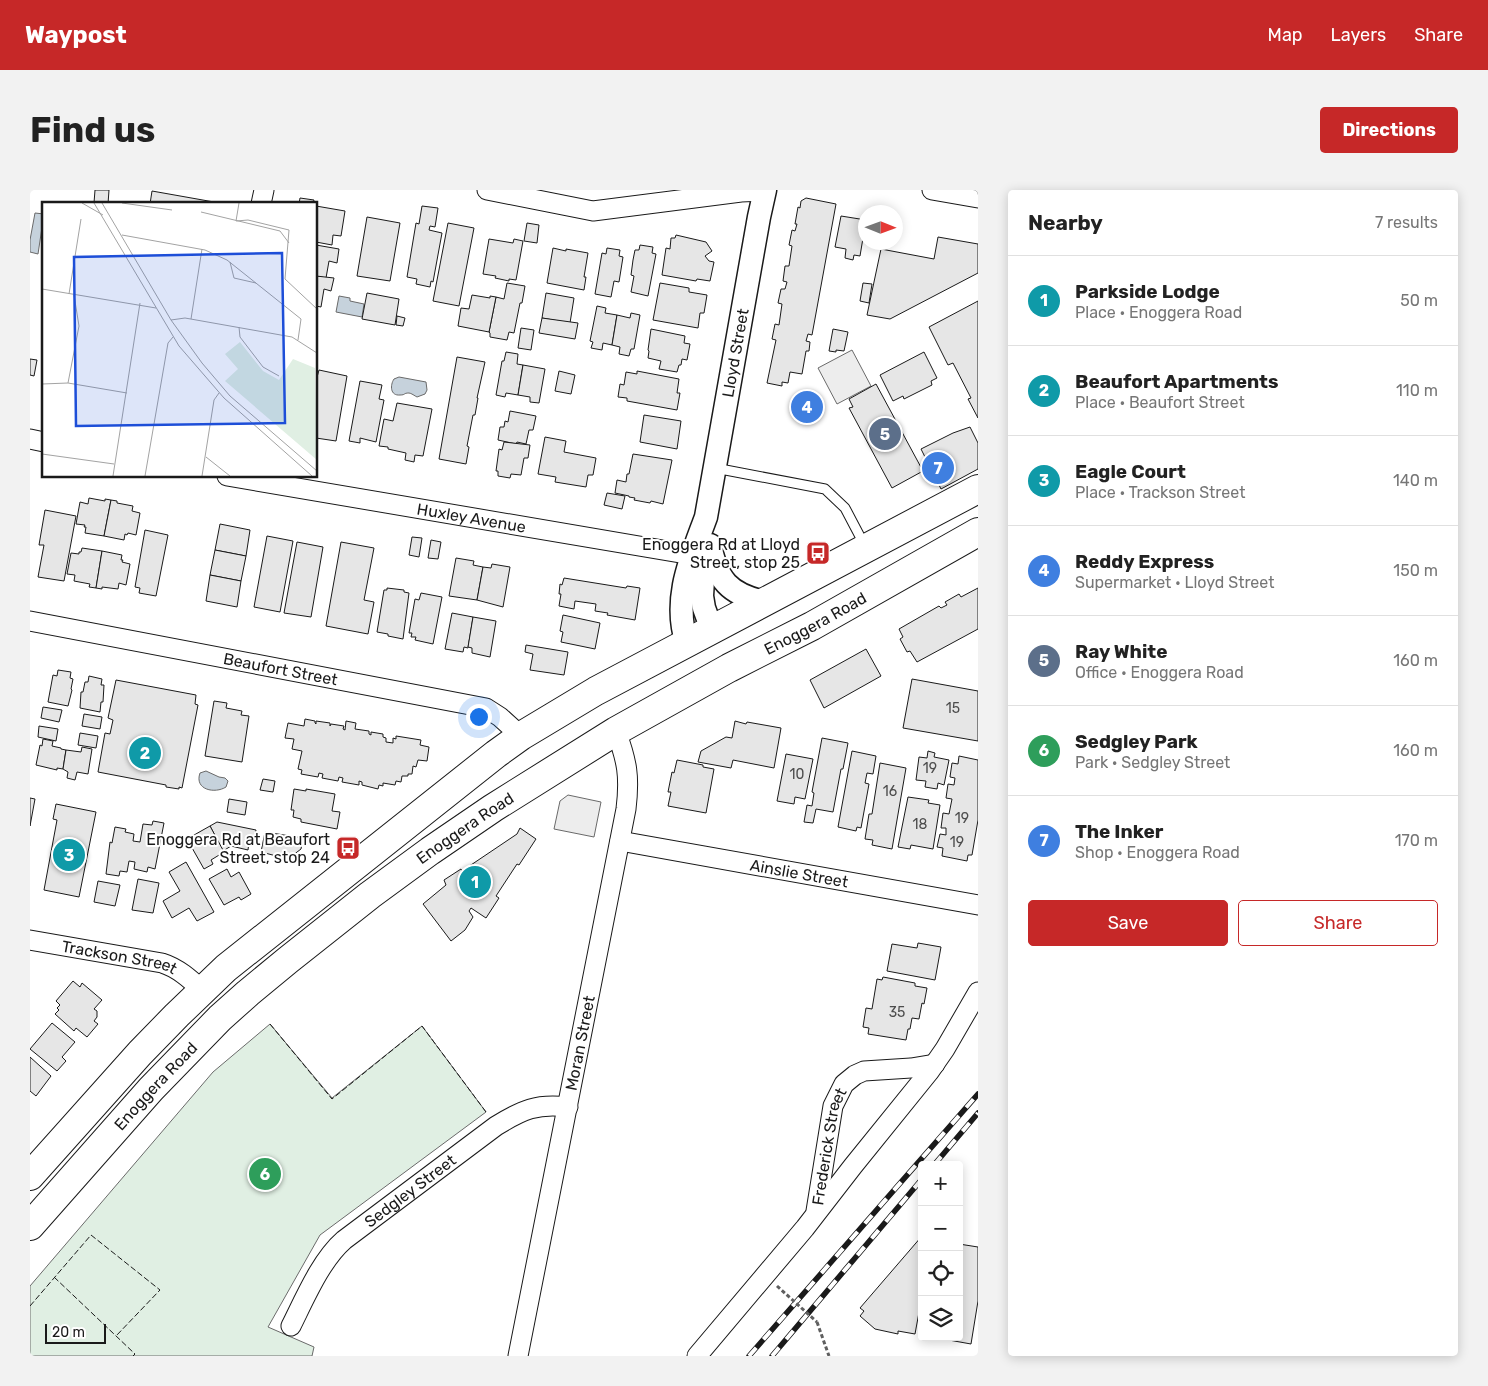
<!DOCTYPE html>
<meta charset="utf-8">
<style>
:root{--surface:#fff;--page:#f2f2f2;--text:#222;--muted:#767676;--line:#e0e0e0;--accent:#c62828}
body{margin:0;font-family:Rubik,sans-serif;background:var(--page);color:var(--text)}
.controls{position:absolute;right:15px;bottom:15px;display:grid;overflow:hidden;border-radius:5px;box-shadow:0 2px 12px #0003}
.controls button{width:45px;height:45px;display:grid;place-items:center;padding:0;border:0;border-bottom:1px solid var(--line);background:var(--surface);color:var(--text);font:25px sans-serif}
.compass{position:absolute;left:828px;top:15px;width:45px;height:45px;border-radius:50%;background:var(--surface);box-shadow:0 2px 12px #0003;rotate:91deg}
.scale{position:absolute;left:15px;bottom:12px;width:61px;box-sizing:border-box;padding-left:5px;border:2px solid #1a1a1a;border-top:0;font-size:14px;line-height:18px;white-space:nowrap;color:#1a1a1a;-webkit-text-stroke:4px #fff;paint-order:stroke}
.you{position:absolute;left:448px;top:526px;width:18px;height:18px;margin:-12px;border:4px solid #fff;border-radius:50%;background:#1a73e8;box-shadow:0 0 0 8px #1a73e833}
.badge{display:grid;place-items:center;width:32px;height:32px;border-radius:50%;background:var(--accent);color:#fff;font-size:16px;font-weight:700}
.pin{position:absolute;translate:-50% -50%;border:2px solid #fff;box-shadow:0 1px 5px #0006}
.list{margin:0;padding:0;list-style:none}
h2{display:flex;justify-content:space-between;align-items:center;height:65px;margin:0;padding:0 20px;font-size:21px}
h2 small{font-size:16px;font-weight:400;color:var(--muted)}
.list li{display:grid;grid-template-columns:32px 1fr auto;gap:15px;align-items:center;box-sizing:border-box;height:90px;padding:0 20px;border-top:1px solid var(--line)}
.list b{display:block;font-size:19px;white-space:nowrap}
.list p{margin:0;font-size:16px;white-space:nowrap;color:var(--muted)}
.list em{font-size:16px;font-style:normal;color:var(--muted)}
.actions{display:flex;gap:10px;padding:15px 20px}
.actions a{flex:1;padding:11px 0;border:1px solid var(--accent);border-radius:5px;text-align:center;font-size:18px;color:var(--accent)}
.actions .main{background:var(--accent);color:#fff}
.icon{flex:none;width:28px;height:28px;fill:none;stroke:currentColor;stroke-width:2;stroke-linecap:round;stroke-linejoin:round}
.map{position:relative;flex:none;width:948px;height:1166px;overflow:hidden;border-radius:5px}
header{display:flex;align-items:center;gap:30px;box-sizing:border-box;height:70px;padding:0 25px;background:var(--accent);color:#fff}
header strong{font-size:24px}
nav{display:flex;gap:28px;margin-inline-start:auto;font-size:18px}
.intro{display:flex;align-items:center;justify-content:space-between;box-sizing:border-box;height:120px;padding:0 30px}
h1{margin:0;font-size:35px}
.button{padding:12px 22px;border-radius:5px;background:var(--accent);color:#fff;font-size:18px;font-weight:700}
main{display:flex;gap:30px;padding:0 30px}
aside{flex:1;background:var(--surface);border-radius:5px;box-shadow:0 2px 12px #0003}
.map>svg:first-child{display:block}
</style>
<header>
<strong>Waypost</strong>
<nav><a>Map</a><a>Layers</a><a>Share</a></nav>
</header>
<div class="intro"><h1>Find us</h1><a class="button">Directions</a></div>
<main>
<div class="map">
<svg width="948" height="1166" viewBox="0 0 948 1166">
<rect width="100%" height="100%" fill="#fff"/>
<path fill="#e0efe3" stroke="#6a6a6a" d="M240,834L302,908L392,836L456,922L290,1045L238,1137L284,1157L282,1166H0V1096L183,882Z"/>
<g fill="#ededed" stroke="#6a6a6a">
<path d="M822,160L841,196L807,214L788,178Z"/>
<path d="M538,605L571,612L564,647L524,639L530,611Z"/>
</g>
<g fill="#c6d2dc" stroke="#6a6a6a">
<path d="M5,23L14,24L8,64L0,62V50Z"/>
<path d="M309,106L320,108V111L334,114L332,127L306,122Z"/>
<path d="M369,187L396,192L397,200L395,204L387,207C385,206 381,203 379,203C373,203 376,205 370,205C360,206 360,195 364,189Z"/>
<path d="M176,581L189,587L195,588L198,591L196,597C185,604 164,600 170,583Z"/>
</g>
<g fill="#e6e6e6" stroke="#1a1a1a">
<path d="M65,0H79L78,14L64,13Z"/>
<path d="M122,1L184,12V14H120Z"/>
<path d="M270,8L284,10L283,14H269Z"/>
<path d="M776,8L806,14L782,145L778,144L776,151L780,152L779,161H776L772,184L760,182L758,193L752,192V196L737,193L746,150L742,149L745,134L749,135L752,114L748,113L751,99H755L757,92L753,91L755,76H759L762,56L759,55L762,40L765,41L767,34H765L768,17L770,18L771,11Z"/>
<path d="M286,16L315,21L311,46L303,45L302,55L286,52Z"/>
<path d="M392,16L408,18L405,37L400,36L399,40L412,43L403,92L401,91L400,97L386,94L387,89L377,87L386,33L389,34Z"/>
<path d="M811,26L836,30L830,66L824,65L823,70L815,68L816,59L805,57Z"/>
<path d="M337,27L370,33L360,91L327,86Z"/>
<path d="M418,33L444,38L429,116L403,111Z"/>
<path d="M497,33L509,35L507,53L494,51Z"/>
<path d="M646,45L676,52L682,61L675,66L679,71L684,72L680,91L667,89L666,91L632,85L636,58L640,59L641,48H645Z"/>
<path d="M908,47L948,54V83L860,129L837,125L851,59L904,69Z"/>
<path d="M459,49L483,53L484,49L493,51L486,90L479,89V91L465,88L466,86L453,84Z"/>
<path d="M286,55L309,59L307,73L299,71L296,88L286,86Z"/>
<path d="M610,55L623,57L622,63L626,64L618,106L601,102L604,86L601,85L603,70L605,60H609Z"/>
<path d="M523,58L536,61V59L558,63L554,87H556L554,100L517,93Z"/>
<path d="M577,58L590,60L589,66L593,67L589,92L584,91L581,107L565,104L572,63L576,64Z"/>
<path d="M286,86L304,88L301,101L294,99L291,117L286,116Z"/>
<path d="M477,93L495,96L492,113H490L484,143L479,142L477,150L460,147V143L459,142L466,107L474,109Z"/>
<path d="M630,93L659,98V102L677,105L674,123H670L668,138L623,130Z"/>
<path d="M833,93L842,94L839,113L830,111Z"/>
<path d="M337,103L369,109L365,135L332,129Z"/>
<path d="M516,103L544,108L540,133L512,128Z"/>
<path d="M442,105L460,108V106L466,107L459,142L428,136L431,118L439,119Z"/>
<path d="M948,111V228L938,209L941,208L923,173L918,175L899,137Z"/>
<path d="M567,116L576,118L575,123L587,125L582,155L573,153L572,160L561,158L563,152L560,151Z"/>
<path d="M601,123L610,125L604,159H601L599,166L589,164L590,157L582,155L587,125L600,128Z"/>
<path d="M367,126L375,128L373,136L366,135Z"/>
<path d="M512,128L548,133L545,149L509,143Z"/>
<path d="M491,138L504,140L501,160L488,158Z"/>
<path d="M621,139L655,146L654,153L660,154L657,170L652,169L651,175H649L647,182L629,179L631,171L618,168L619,161L618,160Z"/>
<path d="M803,139L818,142L814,161L806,160V162L799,161Z"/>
<path d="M476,162L488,164L487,174L493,175L488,205L476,203L475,207L466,205L472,171H474Z"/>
<path d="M894,162L907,188L901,191L902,195L874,209L873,206L863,211L850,185Z"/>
<path d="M427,167L455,172L447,208H448L445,225H443L437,256L439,257L436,274L409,269Z"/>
<path d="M0,169L7,170L4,186L0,185Z"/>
<path d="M493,175L515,179L509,213L500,212V207L488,205Z"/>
<path d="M289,180L317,186L306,251L286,248V191Z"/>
<path d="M529,181L545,185L541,204L525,201Z"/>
<path d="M607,181L649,189L647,203H650L647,220L597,211V208L588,207L590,194L594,195L596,182L607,184Z"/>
<path d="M330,191L352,195L349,209L354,210L346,252L330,248V253L319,251Z"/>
<path d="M846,194L893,281L862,298L819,218L823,217L819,209Z"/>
<path d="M367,213L402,219L393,266L385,265L384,272L375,270L376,263L358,259V257L349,256L354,229L363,231Z"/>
<path d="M480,221L506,226L503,240H499L496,254L487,252L486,254L468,250L470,237H474L475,231L478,232Z"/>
<path d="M614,225L651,231L647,259L610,252Z"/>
<path d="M940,237L948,253V279L911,299L891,259L923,243Z"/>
<path d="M515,247L536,251L534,262L566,268L563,285H558L556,297L525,292L526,287L508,284Z"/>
<path d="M474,252L500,255L498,268H494L491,285L481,284L480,288L468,286V281H466L469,259L472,260Z"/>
<path d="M603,264L642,270L633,314L621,311L620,313L604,310L605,308L599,307V306L585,303L587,290L596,292L597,284H599Z"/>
<path d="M577,303L595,306L592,319L574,315Z"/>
<path d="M59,308L75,311V309L81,310L74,346L55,343L56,337H54L55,335L46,334L50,312L58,314Z"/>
<path d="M81,310L87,311V313L103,316L102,321L110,323L106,345L98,343L97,345L95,344L94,350L74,346Z"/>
<path d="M15,320L46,326L34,391L8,387L14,355H9Z"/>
<path d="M190,334L220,340L216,366L185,360Z"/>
<path d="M115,340L138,345L126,406L109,403L110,398L105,397Z"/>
<path d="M237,346L263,351L250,422L224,417Z"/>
<path d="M382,347L392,348L389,367L379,365Z"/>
<path d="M401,350L411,352L408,369L398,368Z"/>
<path d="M267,352L293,357L281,427L254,423Z"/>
<path d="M311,352L344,358L334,410L344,412L338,444L296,436Z"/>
<path d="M52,358L72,361L66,398L59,397L60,394L44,391L45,385L37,384L41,363L49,364V362H51Z"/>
<path d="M185,360L216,366L211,391L180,385Z"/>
<path d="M72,361L92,365L91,370H93L92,372L100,374L96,395L89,393L88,399L72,397V399L66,398Z"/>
<path d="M426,368L444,371L443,375L453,377L447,410L419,406Z"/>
<path d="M462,374L480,377L473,417L447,410L453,377L461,378Z"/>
<path d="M180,385L211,391L207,417L176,411Z"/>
<path d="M534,388L596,398L597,396L610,398L605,430L577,425L578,423L565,421L566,414L545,411L544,419L529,416L531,404H529L530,394L532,395Z"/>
<path d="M357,398L374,400V402L379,403L373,449L358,446V444L347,442L354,400H357Z"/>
<path d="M948,398V439L887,472L880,461L877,462L870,449L873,447L869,439L909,416L911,418L917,415L915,412L929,404L931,407Z"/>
<path d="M391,403L412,407L403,454L385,450L386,447H381L382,443H379L385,409L389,410Z"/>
<path d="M422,423L443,427L438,458L434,457L433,462L415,459Z"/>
<path d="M533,425L570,433L565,459L531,452L533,442L530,441Z"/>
<path d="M443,427L466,431L460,467L442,463V458L438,457Z"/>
<path d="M496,455L538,462L534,485L500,480L503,464L495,462Z"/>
<path d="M836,459L851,486L794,518L780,490Z"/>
<path d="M28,480L41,482L40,488L43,489L41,499L42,500L38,516L18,512L23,485L27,486Z"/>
<path d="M59,486L72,489L71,495H74L73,512H71L70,522L50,518L51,502H53L55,492H58Z"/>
<path d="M882,489L948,501V551L873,538Z"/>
<path d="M86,490L166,505L165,514L168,515L152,598L149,597V599L136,597V595L68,582L75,543L80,544L83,530L78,528Z"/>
<path d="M184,511L197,513L196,518L212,521L211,525L219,526L212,572L175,566Z"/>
<path d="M13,517L32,520L29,532L11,528Z"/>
<path d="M54,524L72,527L70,539L52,536Z"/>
<path d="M275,529L285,531V533L286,534V531L300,533V536L301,534L314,536L313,539L315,540L316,531L326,533L325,539L339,541V544L341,545V542L353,544V547L356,548V552L363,553V548L366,549V546L391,550L390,555L399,557L397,571L388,570L386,577L383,576L382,584H378V586H372L371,592L366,591L365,595L353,593V596L349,595L348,599L332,595V592L329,591V595L312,592L313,588L309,587L308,591L292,588L293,584L289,583L288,587L271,584L272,580L268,579L272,561L262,559L264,549L255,548L258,533L274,536Z"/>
<path d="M705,531L716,534L717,532L751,538L744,578L703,570L701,578L668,572L671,561L696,547L702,548Z"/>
<path d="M9,536L28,539L26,551L8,547Z"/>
<path d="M50,543L68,546L66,558L48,555Z"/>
<path d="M792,548L818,553L813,579H811L803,622L786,619L783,633L774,632L777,615L782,616L784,603L782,602Z"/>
<path d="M13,549L23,551L22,556L31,558V559L36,560L33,579L27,578V580L6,575L10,555L12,556Z"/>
<path d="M52,557L62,559L58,584L47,582L45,590L37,588L38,582L33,579L36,560L51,562Z"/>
<path d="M822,561L846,566L843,584L837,583L835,593L839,594L831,638L827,637L826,641L808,637Z"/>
<path d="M898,561L905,563L904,567L919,570L914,595L908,593L907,599L895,597L896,591L886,590L889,567L897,568Z"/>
<path d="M756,564L783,569L775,609L765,607L764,614L747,611Z"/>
<path d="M929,566L948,570V630L942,665H938L937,671L912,666L913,658L907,657L910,644L916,645V638H911L913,623L919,624L922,609L916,608L918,594L924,595L925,588L920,587L922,573L928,574Z"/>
<path d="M647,570L673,575V577L684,579L676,623L638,616L641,602H638L642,582L644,583Z"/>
<path d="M850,573L876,578L862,659L842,655L843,650L835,649L839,624H842Z"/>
<path d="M233,589L245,591L243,602L230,600Z"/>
<path d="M264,599L276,601V599L305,604L302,621L310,622L307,639L271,632V629L263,627L264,620H261Z"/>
<path d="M878,607L899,610L898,613L910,615L903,659L881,655L880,659L868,657Z"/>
<path d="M0,608L5,609L0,636Z"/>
<path d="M199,609L217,612L215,625L197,622Z"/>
<path d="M26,614L66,622L49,707L14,700L27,630L23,629Z"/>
<path d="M123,631L134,633L125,679L118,677L117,682L104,679L105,672L99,671L97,682L90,681L89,686L76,684L80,652L82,653L85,637L96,639L95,642L104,644L103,651L110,652L113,634L122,635Z"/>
<path d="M187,632L226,640L224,653L219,652L218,660L201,656L193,661L180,636Z"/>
<path d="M180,636L194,662L181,670L183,674L174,679L157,649Z"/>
<path d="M490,638L506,649L489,675L487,674L466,706L469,708L456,728L441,718L439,721L443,727L435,740L421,751L393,714L416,695L414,690L431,679L432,681L487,644Z"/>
<path d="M235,642L273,648L271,659L258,669L231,662Z"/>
<path d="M156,672L184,722L167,731L159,718L142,728L133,711L150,701L139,682Z"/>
<path d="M197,679L201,687L209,682L221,704L211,710L209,707L194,715L179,689Z"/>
<path d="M108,689L129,693L123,723L102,720Z"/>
<path d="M68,691L90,695L85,716L64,712Z"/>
<path d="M888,753L911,757L905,790L857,781L862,754L887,758Z"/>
<path d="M853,787L885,793V796L897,798L894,814L892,813L889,829L882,828L880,839H878L876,850L838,844L839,838L833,837L836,818L842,819L847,789L852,790Z"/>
<path d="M43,791L50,797L52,793L72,810L64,819L67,821V827L64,831L68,834L57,847L46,838L44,841L25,824L29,820L27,818L30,815L26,811Z"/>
<path d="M22,833L45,852L32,867L36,871L27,881L0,859Z"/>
<path d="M0,867L21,886L6,906L0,901Z"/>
<path d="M892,1046V1106L885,1144L868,1141V1144L845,1139L830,1126L834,1121L830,1118Z"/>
<path d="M929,1054L948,1057V1111L941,1154L902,1147H929Z"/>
</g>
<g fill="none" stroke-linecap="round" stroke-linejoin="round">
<g stroke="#1a1a1a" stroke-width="11">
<path id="service" d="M685,278L795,299L815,318L835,356"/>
</g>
<g stroke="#1a1a1a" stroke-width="21">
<g id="minor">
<path d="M457,0L563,21L711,2L735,1"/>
<path d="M902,0L948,8"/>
<path d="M231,14L234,0"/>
<path d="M0,249L14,252"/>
<path id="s1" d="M197,286L662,365"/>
<path id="s2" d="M0,431L456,518L470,527L491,546"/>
<path id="s3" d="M590,651L948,715"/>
<path id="s4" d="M0,750L132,773C148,778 160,789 172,800"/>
<path id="s5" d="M786,1021L803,916L814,894L825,885L834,881L881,878L905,874"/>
<path id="s6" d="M261,1136C275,1108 291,1070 314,1050L466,936C492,920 507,913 538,917"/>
<path id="s7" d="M488,1166L596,619C600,586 597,571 586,541"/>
<path d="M667,1166L775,1038L823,976L899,882L915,859L948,802"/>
</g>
</g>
<g stroke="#1a1a1a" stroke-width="25">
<g id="tertiary">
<path d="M675,355L672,406L674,418L682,440"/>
<path d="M680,355C687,390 699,404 734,412"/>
<path id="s8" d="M657,454C642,409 661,368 676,327L729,27L735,0"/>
</g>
</g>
<g stroke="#1a1a1a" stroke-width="30">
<g id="primary">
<path d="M0,986L110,863L147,825L196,778L466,564L491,546L566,501L948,299"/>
<path id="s9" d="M0,1036L121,899L190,828L218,803L258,770L340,705L400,661L463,618L586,541L699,478L782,436L948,342"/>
</g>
</g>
<path stroke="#5f5f5f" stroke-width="3" stroke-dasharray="4 2.5" stroke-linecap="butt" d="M787,1132L799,1166"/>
<use href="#service" stroke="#fff" stroke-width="9"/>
<use href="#minor" stroke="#fff" stroke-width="19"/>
<use href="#tertiary" stroke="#fff" stroke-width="22"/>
<use href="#primary" stroke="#fff" stroke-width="28"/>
<g stroke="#1a1a1a" stroke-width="5.5">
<g id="rail">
<path d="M904,975L948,923"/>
<path d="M719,1166L948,904"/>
<path d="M742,1166L892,989"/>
</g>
</g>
<use href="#rail" stroke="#fff" stroke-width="4" stroke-dasharray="11" stroke-linecap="butt"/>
<path stroke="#5f5f5f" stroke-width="3" stroke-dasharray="4 2.5" stroke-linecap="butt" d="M747,1096L787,1132"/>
<g stroke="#1a1a1a" stroke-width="1" stroke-dasharray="6 2.5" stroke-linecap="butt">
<path d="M240,834L302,909L392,836L456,922"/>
<path d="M24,1087L105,1164L103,1166"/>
<path d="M0,1116L61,1045L130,1100L86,1146"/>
</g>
</g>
<defs>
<g id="bus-square" transform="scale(1.25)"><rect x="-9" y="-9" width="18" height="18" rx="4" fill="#c62828" stroke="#fff"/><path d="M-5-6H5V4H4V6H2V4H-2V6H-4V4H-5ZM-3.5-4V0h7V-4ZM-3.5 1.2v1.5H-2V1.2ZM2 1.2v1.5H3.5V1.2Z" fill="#fff"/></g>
</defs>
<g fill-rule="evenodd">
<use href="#bus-square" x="788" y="363"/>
<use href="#bus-square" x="318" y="658"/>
</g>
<g text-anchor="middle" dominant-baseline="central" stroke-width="4" stroke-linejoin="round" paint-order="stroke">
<g font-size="14" fill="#4d4d4d">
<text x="923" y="518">15</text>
<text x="900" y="578">19</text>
<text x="767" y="584">10</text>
<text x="860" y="601">16</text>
<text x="932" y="628">19</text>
<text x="890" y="634">18</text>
<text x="927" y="652">19</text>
<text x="867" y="822">35</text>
</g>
<g font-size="16" fill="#1a1a1a" stroke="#fff">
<text stroke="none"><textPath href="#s8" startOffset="298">Lloyd Street</textPath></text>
<text stroke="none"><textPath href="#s1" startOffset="248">Huxley Avenue</textPath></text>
<text stroke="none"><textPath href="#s9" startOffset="998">Enoggera Road</textPath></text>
<text stroke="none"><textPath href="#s2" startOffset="255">Beaufort Street</textPath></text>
<text stroke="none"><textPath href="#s9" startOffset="592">Enoggera Road</textPath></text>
<text stroke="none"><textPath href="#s3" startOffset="182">Ainslie Street</textPath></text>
<text stroke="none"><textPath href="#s4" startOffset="91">Trackson Street</textPath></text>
<text stroke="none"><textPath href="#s7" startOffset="319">Moran Street</textPath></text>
<text stroke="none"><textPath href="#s9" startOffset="188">Enoggera Road</textPath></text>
<text stroke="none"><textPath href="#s5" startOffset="66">Frederick Street</textPath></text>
<text stroke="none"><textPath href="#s6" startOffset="184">Sedgley Street</textPath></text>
</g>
<g font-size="16" fill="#1a1a1a" stroke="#fff" text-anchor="end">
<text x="770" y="354">Enoggera Rd at Lloyd<tspan x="770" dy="18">Street, stop 25</tspan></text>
<text x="300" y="649">Enoggera Rd at Beaufort<tspan x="300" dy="18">Street, stop 24</tspan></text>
</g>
</g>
<g transform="translate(12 12)">
<rect width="275" height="275" fill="#fff"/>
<path d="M198,140L221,169L237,178L251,157L273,166L275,258L183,179L196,167L183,152Z" fill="#e0efe3"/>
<path fill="none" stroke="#a3a3a3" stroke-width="1" d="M40,1L61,13M52,1L137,144L182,196L270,274M60,1L129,118L160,161L188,194L275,269M80,1L130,8M159,10L238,29L247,41M194,19L206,18L247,28L243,77L275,107M194,19L197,1M80,33L163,48L185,58L259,117L256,138M188,60L192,76L214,81M0,87L114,106M27,92L39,17M149,117L160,47M129,118L143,116L250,135L275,151M197,125L198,135L221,165L237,174M26,181L37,124L32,93M0,182L26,181L85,191M0,252L72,262M164,255L188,274M71,274L98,101M103,274L126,141L131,135M160,274L172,198L177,191"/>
<path fill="#1d4ed8" fill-opacity="0.15" stroke="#1d4ed8" stroke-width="2.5" d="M240,51L243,221L34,224L32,55Z"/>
<rect width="275" height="275" fill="none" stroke="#1a1a1a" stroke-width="2.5"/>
</g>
</svg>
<div class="controls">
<button>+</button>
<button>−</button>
<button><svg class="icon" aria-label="locate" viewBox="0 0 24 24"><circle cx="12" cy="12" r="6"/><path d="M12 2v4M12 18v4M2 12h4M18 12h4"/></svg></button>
<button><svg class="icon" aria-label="layers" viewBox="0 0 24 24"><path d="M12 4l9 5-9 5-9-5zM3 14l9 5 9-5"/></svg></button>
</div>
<svg class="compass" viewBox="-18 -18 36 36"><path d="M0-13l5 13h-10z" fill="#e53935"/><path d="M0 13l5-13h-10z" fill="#767676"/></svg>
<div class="scale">20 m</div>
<div class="you"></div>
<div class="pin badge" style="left:445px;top:692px;background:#0f9aa8">1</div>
<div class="pin badge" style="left:115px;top:563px;background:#0f9aa8">2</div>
<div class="pin badge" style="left:39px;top:665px;background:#0f9aa8">3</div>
<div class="pin badge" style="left:777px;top:217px;background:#3f7fe0">4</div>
<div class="pin badge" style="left:855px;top:244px;background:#5c6f8a">5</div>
<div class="pin badge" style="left:235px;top:984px;background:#2e9e5b">6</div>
<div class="pin badge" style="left:908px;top:278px;background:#3f7fe0">7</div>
</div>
<aside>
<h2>Nearby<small>7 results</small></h2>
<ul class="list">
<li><span class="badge" style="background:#0f9aa8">1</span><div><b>Parkside Lodge</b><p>Place · Enoggera Road</p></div><em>50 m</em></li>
<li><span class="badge" style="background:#0f9aa8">2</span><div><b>Beaufort Apartments</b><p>Place · Beaufort Street</p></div><em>110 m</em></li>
<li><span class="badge" style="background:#0f9aa8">3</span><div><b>Eagle Court</b><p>Place · Trackson Street</p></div><em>140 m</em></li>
<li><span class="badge" style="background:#3f7fe0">4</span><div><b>Reddy Express</b><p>Supermarket · Lloyd Street</p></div><em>150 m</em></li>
<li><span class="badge" style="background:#5c6f8a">5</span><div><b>Ray White</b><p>Office · Enoggera Road</p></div><em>160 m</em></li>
<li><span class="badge" style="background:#2e9e5b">6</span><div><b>Sedgley Park</b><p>Park · Sedgley Street</p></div><em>160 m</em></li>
<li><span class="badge" style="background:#3f7fe0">7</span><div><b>The Inker</b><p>Shop · Enoggera Road</p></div><em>170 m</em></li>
</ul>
<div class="actions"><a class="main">Save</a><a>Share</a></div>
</aside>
</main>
